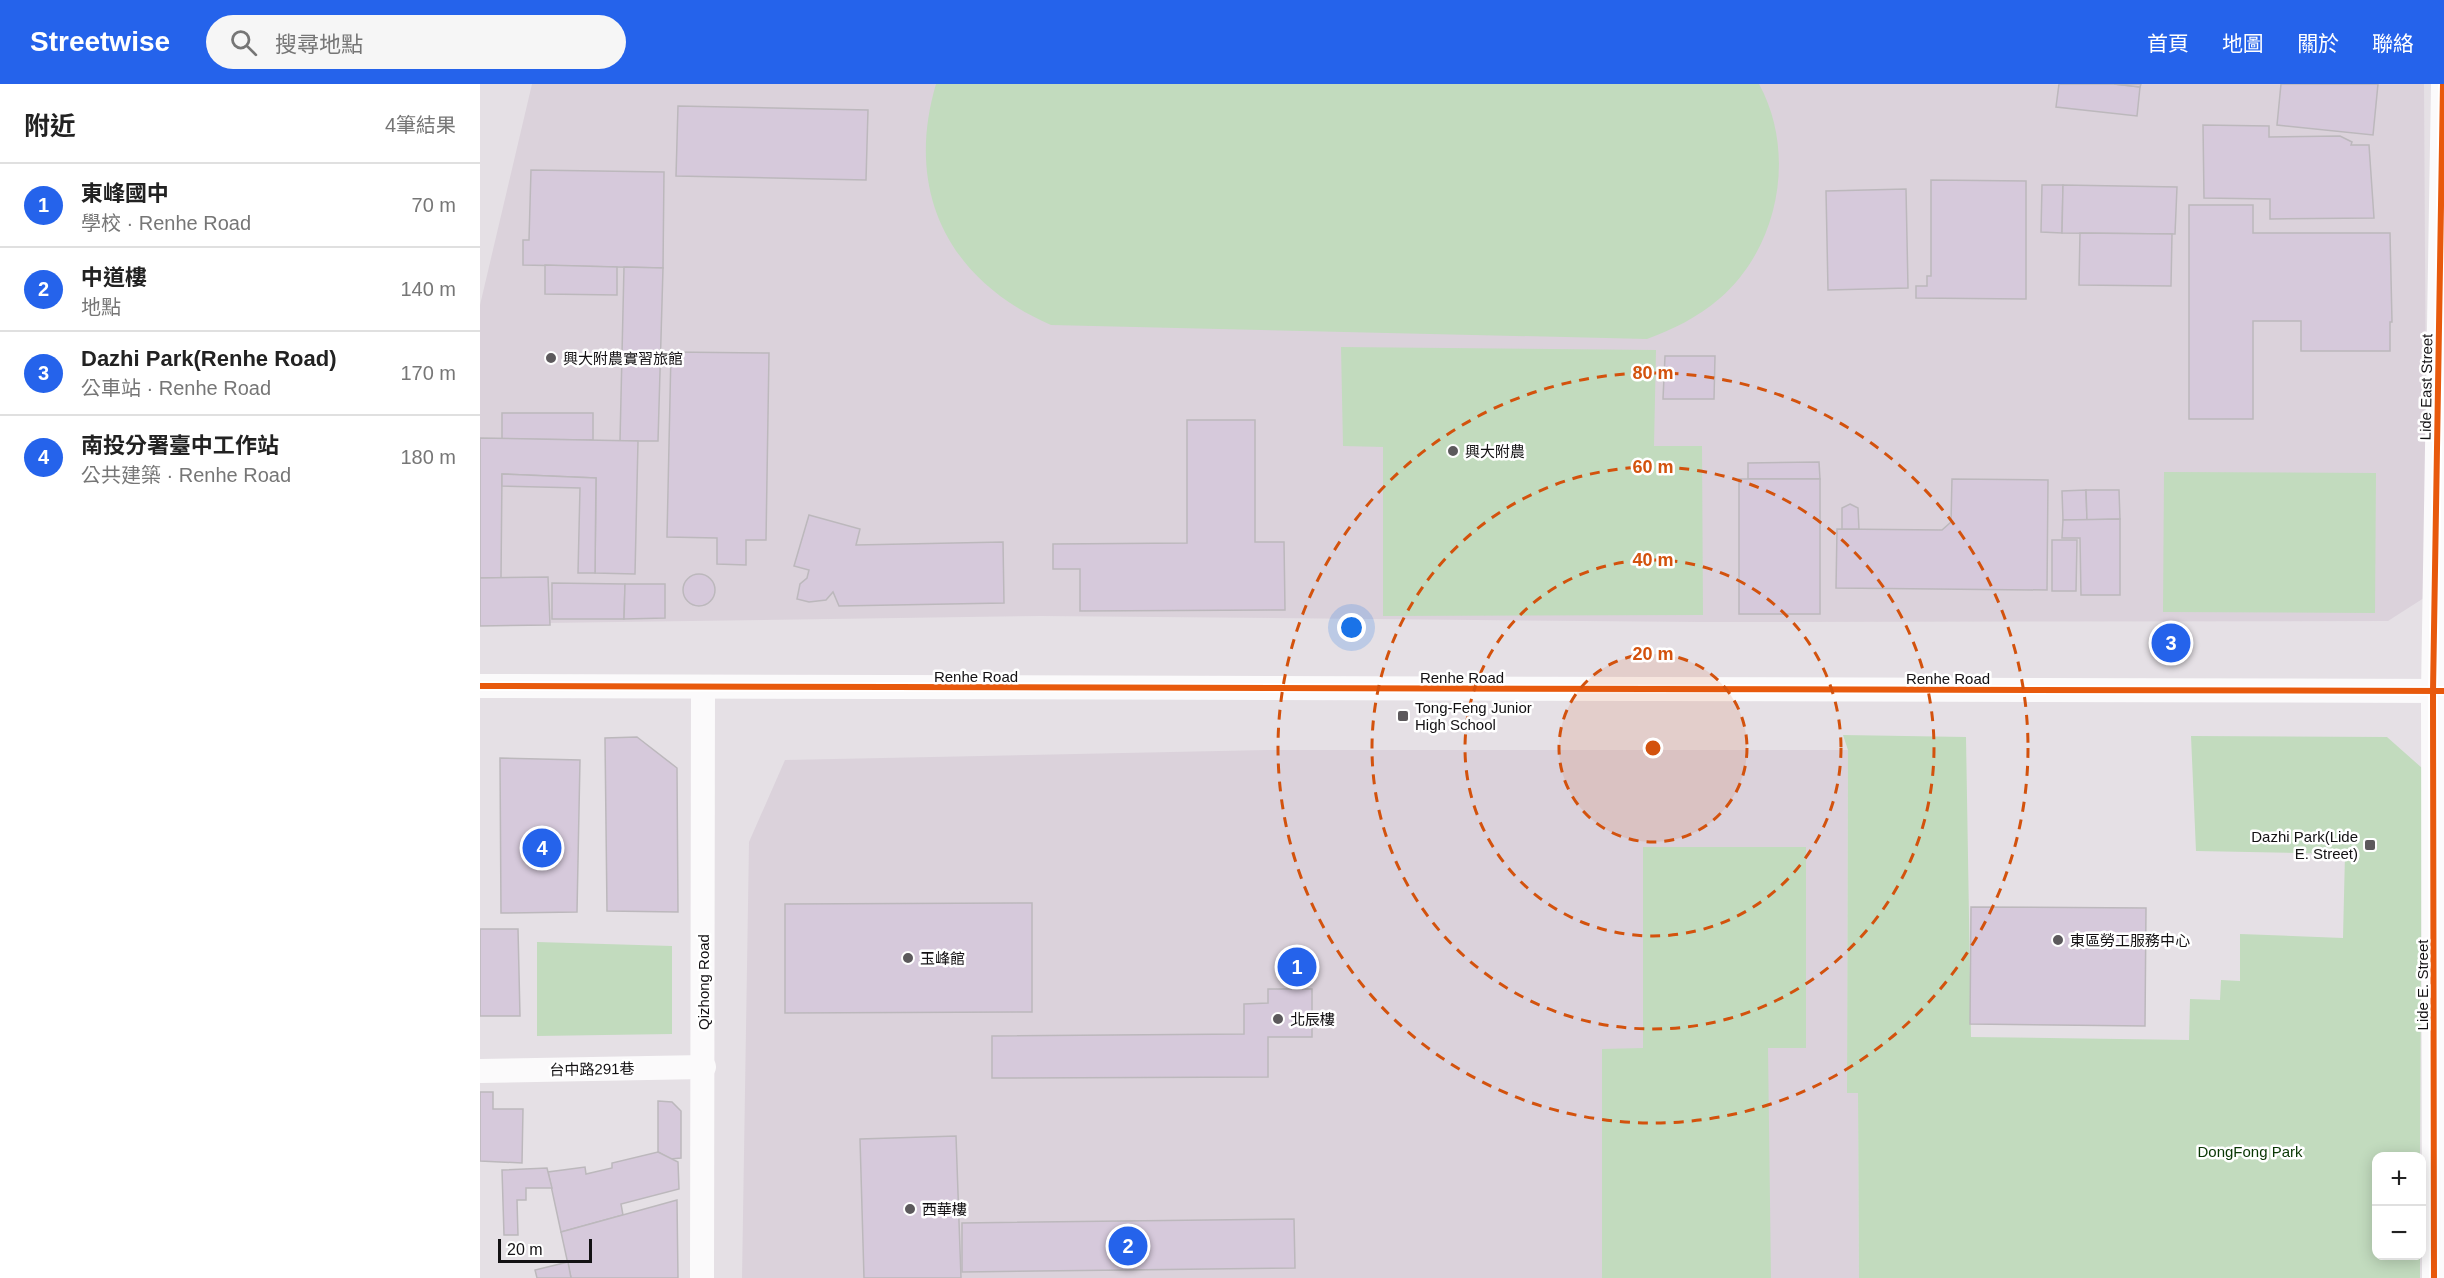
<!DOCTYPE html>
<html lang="zh-TW">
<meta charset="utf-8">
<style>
:root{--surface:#fff;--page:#f6f6f6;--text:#222;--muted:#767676;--line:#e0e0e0;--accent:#2563eb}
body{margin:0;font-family:Helvetica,"Noto Sans TC",sans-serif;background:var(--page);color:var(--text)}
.controls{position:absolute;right:18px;bottom:18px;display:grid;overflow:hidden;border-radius:12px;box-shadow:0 3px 15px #0003}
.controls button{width:54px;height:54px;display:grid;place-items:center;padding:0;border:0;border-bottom:2px solid var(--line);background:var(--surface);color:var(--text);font:30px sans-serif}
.scale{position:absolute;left:18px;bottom:15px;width:94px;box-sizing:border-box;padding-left:6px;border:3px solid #131113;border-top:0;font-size:16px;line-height:21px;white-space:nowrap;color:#131113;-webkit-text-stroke:4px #fff;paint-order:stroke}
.you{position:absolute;left:872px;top:544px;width:21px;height:21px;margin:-15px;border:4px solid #fff;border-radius:50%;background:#1a73e8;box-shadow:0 0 0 9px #1a73e833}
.badge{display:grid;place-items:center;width:39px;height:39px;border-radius:50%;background:var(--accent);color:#fff;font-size:20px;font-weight:700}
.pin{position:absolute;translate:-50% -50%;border:3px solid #fff;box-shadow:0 2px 6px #0006}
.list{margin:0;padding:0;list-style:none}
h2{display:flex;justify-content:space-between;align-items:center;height:78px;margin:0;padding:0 24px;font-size:26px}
h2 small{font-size:20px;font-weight:400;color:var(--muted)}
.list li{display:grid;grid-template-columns:39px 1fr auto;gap:18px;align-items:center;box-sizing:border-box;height:84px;padding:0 24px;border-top:2px solid var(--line)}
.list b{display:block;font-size:22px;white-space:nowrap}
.list p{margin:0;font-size:20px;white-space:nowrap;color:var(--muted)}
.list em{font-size:20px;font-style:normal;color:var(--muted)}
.icon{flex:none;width:33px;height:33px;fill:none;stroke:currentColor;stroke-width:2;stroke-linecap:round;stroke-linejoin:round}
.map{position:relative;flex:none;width:1964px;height:1194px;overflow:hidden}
header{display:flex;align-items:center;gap:36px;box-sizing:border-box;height:84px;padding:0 30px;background:var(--accent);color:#fff}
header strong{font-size:28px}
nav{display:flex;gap:33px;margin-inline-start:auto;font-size:21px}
.search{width:420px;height:54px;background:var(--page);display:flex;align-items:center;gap:15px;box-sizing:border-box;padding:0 21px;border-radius:33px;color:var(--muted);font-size:22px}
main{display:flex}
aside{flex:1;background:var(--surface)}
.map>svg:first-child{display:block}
</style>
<header>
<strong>Streetwise</strong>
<div class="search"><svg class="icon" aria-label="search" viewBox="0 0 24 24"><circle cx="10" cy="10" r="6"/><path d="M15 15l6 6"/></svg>搜尋地點</div>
<nav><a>首頁</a><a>地圖</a><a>關於</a><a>聯絡</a></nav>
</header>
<main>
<aside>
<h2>附近<small>4筆結果</small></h2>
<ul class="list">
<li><span class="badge">1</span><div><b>東峰國中</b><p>學校 · Renhe Road</p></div><em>70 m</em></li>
<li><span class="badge">2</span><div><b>中道樓</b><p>地點</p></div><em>140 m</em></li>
<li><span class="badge">3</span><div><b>Dazhi Park(Renhe Road)</b><p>公車站 · Renhe Road</p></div><em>170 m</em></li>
<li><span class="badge">4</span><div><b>南投分署臺中工作站</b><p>公共建築 · Renhe Road</p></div><em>180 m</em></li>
</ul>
</aside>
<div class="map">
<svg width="1964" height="1194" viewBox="0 0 1964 1194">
<rect width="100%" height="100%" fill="#e5e0e5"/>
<g fill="#dbd2db">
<path d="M52,0H1944L1947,512L1908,537L1218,538L561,532L0,540V221Z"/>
<path d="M787,666H1368L1367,1008L1378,1009L1379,1194H262L269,758L305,676Z"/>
</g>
<g fill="#c2dbbe">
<path d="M456,0H1279C1317,69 1299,164 1239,215C1217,234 1193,245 1167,255L571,241C469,197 424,108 456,0Z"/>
<path d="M861,263L1176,266L1174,362H1222L1223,531L903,532V363L863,362Z"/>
<path d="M1684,388L1896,389L1895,529L1683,528Z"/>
<path d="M1363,651L1486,653L1491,953L1709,956L1710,915L1740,916L1741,896L1760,897V850L1863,854L1865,770L1716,767L1711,652L1907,653L1942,684L1940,1072H1896V1172H1940V1194H1379L1378,1009H1367L1368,666Z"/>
<path d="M1163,763H1326V964H1288L1291,1194H1122V965L1163,964Z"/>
<path d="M57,858L192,862V950L57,952Z"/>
</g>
<g fill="#d6c9db" stroke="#bcb8bc" stroke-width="1.5">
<path d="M1579,0H1634L1660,3L1657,32L1576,23Z"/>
<path d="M1634,0H1661L1660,3Z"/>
<path d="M1801,0H1898L1893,51L1797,41Z"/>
<path d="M198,22L388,26L386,96L196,92Z"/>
<path d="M1723,41L1789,42V53L1860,52L1872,58L1871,61H1889L1894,134L1790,135V115L1724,114Z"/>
<path d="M51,86L184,88L183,184L43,181V156H49Z"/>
<path d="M1451,96L1546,97V215L1436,214V202H1447V192H1451Z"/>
<path d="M1562,101H1583L1582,149L1561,148Z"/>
<path d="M1583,101L1697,103L1695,150L1582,149Z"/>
<path d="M1426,105L1428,204L1348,206L1346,107Z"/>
<path d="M1709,121H1773V149H1910L1912,238H1910V267H1821V237H1773V335H1709Z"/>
<path d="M1600,149L1692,150L1691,202L1599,201Z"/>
<path d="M65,181L137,183V211L65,210Z"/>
<path d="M144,183L183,184L178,357H140Z"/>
<path d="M191,268L289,269L286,456H266V481L237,480V454L187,453Z"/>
<path d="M1185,272H1235L1234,315H1183Z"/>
<path d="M22,329H113V356L22,355Z"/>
<path d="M707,336H775V458H804L805,526L600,527V485H573V460L707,459Z"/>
<path d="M0,354L158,357L155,490L115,489L116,394L22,390L21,494H0Z"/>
<path d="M1339,378L1340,395H1268V379Z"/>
<path d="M22,390L116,394L115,489H98L100,404L22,402Z"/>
<rect x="1259" y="395" width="81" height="135"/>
<path d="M1472,395L1568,396L1567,506L1356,504L1357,445L1462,446L1471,438Z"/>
<path d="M1606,406L1607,436H1583L1582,407Z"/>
<path d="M1606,406H1639L1640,435L1607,436Z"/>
<path d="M1370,420L1378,424L1379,445H1362V424Z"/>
<path d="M329,431L380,445L376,461L523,458L524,519L359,522L353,508L346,516L329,518L317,515L320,500L327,494L329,486L314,482Z"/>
<path d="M1640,435V511H1601L1600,454H1582L1583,436Z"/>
<path d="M1572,456H1597L1596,507H1572Z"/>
<circle cx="219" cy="506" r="16"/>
<path d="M68,493L70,541L0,542V494Z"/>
<path d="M72,499L145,500L144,535H72Z"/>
<path d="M145,500H185V534L144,535Z"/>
<path d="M157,653L197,684L198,828L127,827L125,654Z"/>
<path d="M20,674L100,676L97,828L21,829Z"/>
<path d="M552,819V928L305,929V820Z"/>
<path d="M1491,823L1666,824L1665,942L1490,940Z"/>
<path d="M0,845H38L40,932H0Z"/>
<path d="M788,905H832V953H788V993L512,994V952L764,950V920L788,919Z"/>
<path d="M0,1008H13V1025H43L42,1079L0,1077Z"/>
<path d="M178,1017L192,1018L201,1027V1074L190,1075L178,1068Z"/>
<path d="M476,1052L481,1194H384L380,1055Z"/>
<path d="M178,1068L198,1078L199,1105L141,1120L143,1131L81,1148L68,1088L105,1083L106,1090L132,1084V1079Z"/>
<path d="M67,1084L72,1104H46V1116H37L38,1151H24L22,1086Z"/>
<path d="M197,1116L198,1194H91L81,1148Z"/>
<path d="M814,1135L815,1184L482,1188V1139Z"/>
<path d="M88,1178L91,1194H57L55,1186Z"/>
</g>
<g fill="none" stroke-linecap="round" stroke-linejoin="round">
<g stroke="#fbfafb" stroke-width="24">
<path d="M0,602L1964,607"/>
<path d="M0,987L224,983"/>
<path d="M222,1194L223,603"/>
<path d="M1954,1194L1953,607L1963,0"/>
</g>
<g stroke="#fff" stroke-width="10">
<g id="cycleway">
<path d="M0,602L1964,607"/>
<path d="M1954,1194L1953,607L1963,0"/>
</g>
</g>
<use href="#cycleway" stroke="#e8590c" stroke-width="6"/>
</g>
<circle cx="1173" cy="664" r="94" fill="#d3520d" fill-opacity=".12"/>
<g fill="none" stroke="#d3520d" stroke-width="3" stroke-dasharray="10 8">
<circle cx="1173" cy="664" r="94"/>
<circle cx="1173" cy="664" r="188"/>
<circle cx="1173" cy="664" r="281"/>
<circle cx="1173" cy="664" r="375"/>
</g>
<g fill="#5c595c" stroke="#fff" stroke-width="2">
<circle cx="71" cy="274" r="6"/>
<circle cx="973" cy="367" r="6"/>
<rect x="917" y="626" width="12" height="12" rx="3"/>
<rect x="1884" y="755" width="12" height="12" rx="3"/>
<circle cx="1578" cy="856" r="6"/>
<circle cx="428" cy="874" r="6"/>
<circle cx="798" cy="935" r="6"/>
<circle cx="430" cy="1125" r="6"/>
</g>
<g text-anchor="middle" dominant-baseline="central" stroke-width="5" stroke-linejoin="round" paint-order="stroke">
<g font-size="15" fill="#131113" stroke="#fff" text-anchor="start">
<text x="83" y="274">興大附農實習旅館</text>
<text x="985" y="367">興大附農</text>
<text x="935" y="623">Tong-Feng Junior<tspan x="935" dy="17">High School</tspan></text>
<text x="1878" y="752" text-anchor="end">Dazhi Park(Lide<tspan x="1878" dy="17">E. Street)</tspan></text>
<text x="1590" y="856">東區勞工服務中心</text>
<text x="440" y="874">玉峰館</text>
<text x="810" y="935">北辰樓</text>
<text x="442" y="1125">西華樓</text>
</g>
<g font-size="15" fill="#131113" stroke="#fff">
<text transform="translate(1946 303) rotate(-89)">Lide East Street</text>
<text x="496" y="592">Renhe Road</text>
<text x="982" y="593">Renhe Road</text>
<text x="1468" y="594">Renhe Road</text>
<text transform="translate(223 898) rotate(-90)">Qizhong Road</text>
<text transform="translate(1942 901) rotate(-90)">Lide E. Street</text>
<text transform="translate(112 985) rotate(-1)">台中路291巷</text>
</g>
<g font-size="15" fill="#093704" stroke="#fff">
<text x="1770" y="1067">DongFong Park</text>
</g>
</g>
<circle cx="1173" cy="664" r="9" fill="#d3520d" stroke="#fff" stroke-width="3"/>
<g font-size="18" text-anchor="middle" font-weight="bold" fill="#d3520d" stroke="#fff" stroke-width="5" stroke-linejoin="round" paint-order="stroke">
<text x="1173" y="295">80 m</text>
<text x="1173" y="389">60 m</text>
<text x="1173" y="482">40 m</text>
<text x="1173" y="576">20 m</text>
</g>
</svg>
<div class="controls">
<button>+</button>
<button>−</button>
</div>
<div class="scale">20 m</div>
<div class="you"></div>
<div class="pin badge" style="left:817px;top:883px">1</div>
<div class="pin badge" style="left:648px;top:1162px">2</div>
<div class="pin badge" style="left:1691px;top:559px">3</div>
<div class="pin badge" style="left:62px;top:764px">4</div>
</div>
</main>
